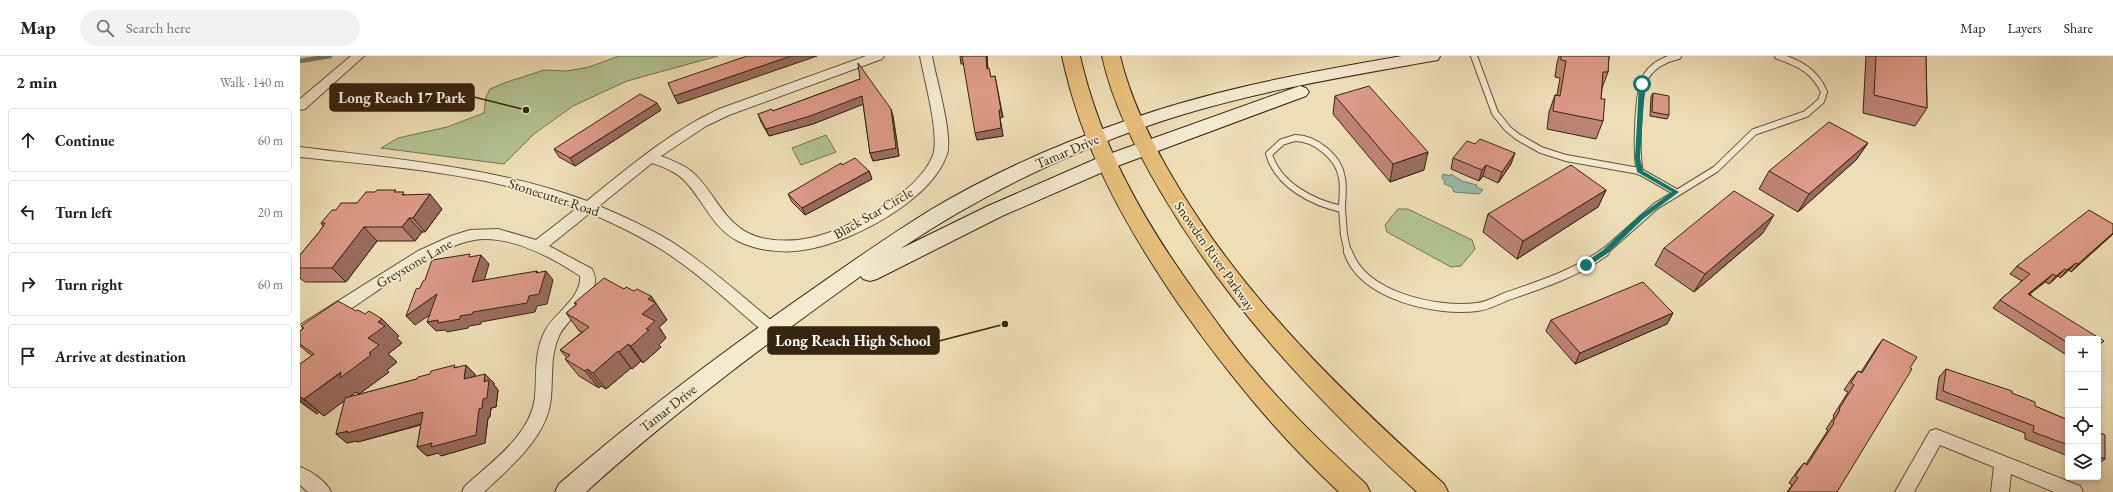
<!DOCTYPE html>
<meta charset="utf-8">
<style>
:root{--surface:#fff;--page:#f2f2f2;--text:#202124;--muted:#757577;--line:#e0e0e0}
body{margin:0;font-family:"EB Garamond",serif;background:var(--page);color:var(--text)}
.controls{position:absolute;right:12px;bottom:12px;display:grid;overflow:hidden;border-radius:4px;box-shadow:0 2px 6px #0003}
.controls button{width:36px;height:36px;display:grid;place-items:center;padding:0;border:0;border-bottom:1px solid var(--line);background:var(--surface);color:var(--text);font:20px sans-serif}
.stop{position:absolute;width:12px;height:12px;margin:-9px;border:3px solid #0f766e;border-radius:50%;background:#fff}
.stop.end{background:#0f766e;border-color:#fff;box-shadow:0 1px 4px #0008}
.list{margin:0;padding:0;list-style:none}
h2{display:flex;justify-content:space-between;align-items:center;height:52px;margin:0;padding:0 16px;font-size:17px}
h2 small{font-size:13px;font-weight:400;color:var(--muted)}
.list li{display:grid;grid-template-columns:26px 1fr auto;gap:12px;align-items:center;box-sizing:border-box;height:64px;margin:0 8px 8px;padding:0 8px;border:1px solid var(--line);border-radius:4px}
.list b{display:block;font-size:15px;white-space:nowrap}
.list em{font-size:13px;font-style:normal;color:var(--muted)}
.icon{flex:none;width:22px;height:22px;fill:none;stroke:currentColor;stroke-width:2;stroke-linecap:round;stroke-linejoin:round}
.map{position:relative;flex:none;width:1813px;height:436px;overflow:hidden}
header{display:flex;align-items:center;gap:24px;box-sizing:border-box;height:56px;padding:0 20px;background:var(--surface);border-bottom:1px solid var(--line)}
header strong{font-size:19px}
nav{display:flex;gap:22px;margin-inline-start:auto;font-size:14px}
.search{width:280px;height:36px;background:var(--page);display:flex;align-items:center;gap:10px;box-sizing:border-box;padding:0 14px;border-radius:22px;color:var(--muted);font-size:15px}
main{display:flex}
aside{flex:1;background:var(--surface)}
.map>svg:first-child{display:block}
</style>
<header>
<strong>Map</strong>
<div class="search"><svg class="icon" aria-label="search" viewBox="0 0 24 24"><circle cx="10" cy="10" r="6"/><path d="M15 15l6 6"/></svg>Search here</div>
<nav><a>Map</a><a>Layers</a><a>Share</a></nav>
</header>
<main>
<aside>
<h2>2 min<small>Walk · 140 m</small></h2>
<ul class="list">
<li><svg class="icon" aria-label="ahead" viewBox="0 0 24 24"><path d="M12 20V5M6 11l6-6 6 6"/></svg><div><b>Continue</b></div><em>60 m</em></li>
<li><svg class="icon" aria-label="left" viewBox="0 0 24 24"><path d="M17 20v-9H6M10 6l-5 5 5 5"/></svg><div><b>Turn left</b></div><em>20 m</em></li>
<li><svg class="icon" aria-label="right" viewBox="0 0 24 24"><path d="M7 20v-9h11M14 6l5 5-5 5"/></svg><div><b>Turn right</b></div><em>60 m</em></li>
<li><svg class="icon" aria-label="arrive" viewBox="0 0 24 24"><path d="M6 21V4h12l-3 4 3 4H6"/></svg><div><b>Arrive at destination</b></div></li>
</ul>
</aside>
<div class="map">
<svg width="1813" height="436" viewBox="0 0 1813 436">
<rect width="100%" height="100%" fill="#eedeb6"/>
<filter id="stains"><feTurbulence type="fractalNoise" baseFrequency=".005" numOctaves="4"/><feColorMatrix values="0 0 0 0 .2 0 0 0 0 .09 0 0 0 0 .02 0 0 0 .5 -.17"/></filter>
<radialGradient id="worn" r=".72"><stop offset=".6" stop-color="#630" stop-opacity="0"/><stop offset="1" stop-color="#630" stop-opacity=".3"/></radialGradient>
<g fill="#b2c293" stroke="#747451">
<path d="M319,0H418L327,25L273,50L234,78L204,108L81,92L98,82L147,71L184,57L186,41L190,33L204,27L244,14L267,15L289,11Z"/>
<path d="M526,79L536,96L501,109L492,92Z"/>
<path d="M1098,153H1108L1172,184L1175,193L1161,210L1151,211L1087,176L1085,169Z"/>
</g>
<path fill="#99bcae" stroke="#71806e" d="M1143,118L1150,120L1151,118L1162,125L1177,129L1176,131L1183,134L1179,138L1154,136L1152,131L1144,128L1145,126L1142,122Z"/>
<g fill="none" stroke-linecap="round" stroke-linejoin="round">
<path stroke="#71806e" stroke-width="4.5" d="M0,5L30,0"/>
<g stroke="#645339" stroke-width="8">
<g id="lane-far1">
<path d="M1174,0L1195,57L1208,73L1218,81L1241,94L1266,102L1339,115L1376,136"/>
<path d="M995,82C1015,82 1039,101 1042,122C1044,132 1042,143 1042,153C1013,147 978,129 969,98L982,86Z"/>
<path d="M1340,116C1336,98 1337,33 1347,19C1354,8 1366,3 1378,0"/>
<path d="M1042,153L1044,179L1048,197"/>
<path d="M1303,197L1356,150L1416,113L1454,76L1506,58L1521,45L1524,36C1515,15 1499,7 1478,0"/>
</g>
</g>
<g stroke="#645339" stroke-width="10">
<path id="lane" d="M1048,196C1063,240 1135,256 1177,251C1187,250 1196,245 1205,241C1240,229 1275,218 1305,196"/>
</g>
<g stroke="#645339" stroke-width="2">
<g id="street">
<path d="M51,0H64L5,53L0,54V43Z"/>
<path d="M566,0H584L582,3L429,59L406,70L361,100C371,104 382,108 391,115C413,133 421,163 448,177C465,186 491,186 510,182C548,174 619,137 633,99C640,79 624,22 620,0H632C636,23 653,78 647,98C632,144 553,185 509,193C486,198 458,195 438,185C412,172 403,143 384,124C375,115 363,111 352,107L299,150C325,161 351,173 375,188C411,212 444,242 478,270L480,274L478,278L472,280L466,278C433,250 401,219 364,195C340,180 315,168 290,157L249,190L292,213C306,239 268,260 259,280C250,300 253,320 251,341C248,381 211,410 184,436H162L165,430C191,406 231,379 235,341C237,318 234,296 245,275C254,257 282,242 280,220C253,202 217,183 185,183C144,183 83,232 49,254C34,263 17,278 0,283V269L118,195L151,180L170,174L198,173L236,184L277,152C190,117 92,111 0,101V91C96,103 195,111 287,145C329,111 370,76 419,53Z"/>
<path d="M1636,373L1780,430L1783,436H1754L1711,418L1709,436H1691L1694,411L1640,389L1614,436H1595L1630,375Z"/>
<path d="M0,411C11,415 26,425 31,436H8L0,429Z"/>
</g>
</g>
<g stroke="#36250f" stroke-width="2">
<path id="secondary" d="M1102,0H1140L1138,4L1132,5C1048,20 963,34 881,59C781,90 687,135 600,193L688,150L798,102L994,32L1000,30L1006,32L1009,36L1006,40L812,112L702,160L577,223L570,225L563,223L561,220C466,288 372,358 286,436H255L259,428C330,366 404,310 480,256C530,221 580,185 632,153C693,117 758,88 825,65C915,33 1009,16 1102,0Z"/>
</g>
<g stroke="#36250f" stroke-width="2">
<g id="primary">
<path d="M762,0H780C801,91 843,164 897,239C916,265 933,290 954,314C988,355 1027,392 1066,428L1070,436H1039C977,378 929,319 880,250C826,171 782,94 762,0Z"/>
<path d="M802,0H820C831,46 853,89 877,129C947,245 1044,338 1144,428L1148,436H1117C1019,346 928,251 861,136C836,93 813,49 802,0Z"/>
</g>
</g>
<use href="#lane-far1" stroke="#f4ead0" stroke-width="6"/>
<use href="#lane" stroke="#f4ead0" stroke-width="8"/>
<use href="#street" fill="#f4ead0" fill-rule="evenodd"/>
<use href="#secondary" fill="#f4ead0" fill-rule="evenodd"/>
<use href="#primary" fill="#e7bf7b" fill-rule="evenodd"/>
</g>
<g fill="#bd8475" stroke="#36250f">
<path d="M660,0H687L688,13L691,21L695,20L703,61L700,62L703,80L677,84L664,8H661Z"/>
<path d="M1259,0H1309L1308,16L1302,32L1301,43L1303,65L1296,83L1247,73L1249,56L1255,39H1257L1260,22L1255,21L1257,7Z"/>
<path d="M1566,0H1626L1627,52L1615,70L1563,57Z"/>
<path d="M560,23L593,60L599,100L573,105L570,97L563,48L513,68L469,80L461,66L458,58L473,55Z"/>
<path d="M1353,37L1369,59L1367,63L1350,60L1351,41Z"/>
<path d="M1035,40L1124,114L1090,126L1033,58Z"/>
<path d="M361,54L275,110L259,101L254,93Z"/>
<path d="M1568,87L1556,104L1498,156L1459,133L1469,115Z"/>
<path d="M1153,102L1211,108L1198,127L1183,120L1179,125L1151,113Z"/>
<path d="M542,109L569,115L572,123L505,159L492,146L488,138Z"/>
<path d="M1306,134L1298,151L1217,203L1183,176L1188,158Z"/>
<path d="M98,136L142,153L125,176H122L115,185H77L46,226H5L0,222V199L20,175L23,170L21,167L36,154L57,147Z"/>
<path d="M1813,168V178L1771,216L1769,214L1760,222L1758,220L1749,228L1745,226L1730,238L1768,283V300L1693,252L1700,244L1722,225L1710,218L1717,210Z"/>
<path d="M1463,177L1394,236L1355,209L1364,192Z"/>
<path d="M324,233L351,240L367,264L359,271L366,282L359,289L361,291L343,307L341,305L332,313L331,312L306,333L301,330L299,332L279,320L265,303L267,302L260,294L282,276L279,275L266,257L276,249L274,247Z"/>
<path d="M1373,257L1367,268L1275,308L1246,275L1251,264Z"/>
<path d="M1,270L99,280L97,282L102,287L88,298L97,306L87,314L89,316L59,338L56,336L49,341L117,323L157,311L175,318V321L194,327V329L198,334L196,351L191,352L190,361L188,362L185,387L141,400L138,397L127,400L117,391L121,369L58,386L56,385L47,387L36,378L45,344L24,360L19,356L17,358L0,346V308L12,300L0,290V275L3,272Z"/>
<path d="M1583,283L1537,436H1487L1492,429L1489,427L1498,414L1504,407L1506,408L1528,374L1526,373L1534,361L1533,360L1548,336L1544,334L1552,322L1558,315L1561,316L1577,291Z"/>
<path d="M1646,313L1712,337L1735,350L1768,364V400L1725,383V377L1636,343L1639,321Z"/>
<path d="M1798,376L1805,403L1798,408Z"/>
</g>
<g fill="#9a6c5f" stroke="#36250f">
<path d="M491,0H517L378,48L374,40Z"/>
<path d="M686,0H687L688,21L687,13Z"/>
<path d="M562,40L564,48L513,68L469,80L466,73Z"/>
<path d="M357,47L361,54L275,110L270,102Z"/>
<path d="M591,53L593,60L599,100L573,105L570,97Z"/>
<path d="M699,54H701L703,61L700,62L703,80L677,84L675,77Z"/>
<path d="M1568,87L1556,104L1498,156L1509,138Z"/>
<path d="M1128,96L1124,114L1090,126L1093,108Z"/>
<path d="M1215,97L1211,108L1198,127L1202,116Z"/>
<path d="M1186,109L1183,120L1179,125L1182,114Z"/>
<path d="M569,115L572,123L505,159L502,152Z"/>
<path d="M1306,134L1298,151L1217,203L1223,185Z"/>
<path d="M130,138L142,153L125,176L113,162Z"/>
<path d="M1474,159L1463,177L1394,236L1405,218Z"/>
<path d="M109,162L122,176L115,185L102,171Z"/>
<path d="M64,171L77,185L46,226L32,212Z"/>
<path d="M1813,177V178L1771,216L1778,208Z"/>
<path d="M181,199L189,208L181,236L172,226Z"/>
<path d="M1776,207L1769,214L1760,222L1767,214Z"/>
<path d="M1765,213L1758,220L1749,228L1756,220Z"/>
<path d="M237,215L243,224L246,215L253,224L247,248L237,250L235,256L181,266V268L169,270L168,272L147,276L145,274L136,275L127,266L160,260L173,256L236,217Z"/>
<path d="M1753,218L1745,226L1721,245L1728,238Z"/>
<path d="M137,238L146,248L115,269L106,260Z"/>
<path d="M351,240L367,264L359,271L366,282L359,289L361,291L343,307L331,290L346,273L342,258L348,243Z"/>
<path d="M1373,257L1367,268L1275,308L1280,297Z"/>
<path d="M82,263L99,280L97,282L102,287L88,298L97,306L87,314L89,316L59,338L56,336L24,360L4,343L69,297L68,282L78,266Z"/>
<path d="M328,288L341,305L332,313L319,296Z"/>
<path d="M318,295L331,312L306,333L293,317Z"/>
<path d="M166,309L175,318L173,332L164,323Z"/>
<path d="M287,313L301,330L299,332L285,315Z"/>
<path d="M185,318L194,327V329L198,334L196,351L191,352L190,361L188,362L185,387L141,400L138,397L127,400L117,391L179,353Z"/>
<path d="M0,341L19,356L17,358L0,344Z"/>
<path d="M123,356L132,365L58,386L56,385L47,387L36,378Z"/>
</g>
<g fill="#dc9a88" stroke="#36250f">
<path d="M447,0H491L374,40L368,27Z"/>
<path d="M662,0H686L687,13L689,12L691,21L695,20L701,54H699L701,72L675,77Z"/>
<path d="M1261,0H1309L1308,16H1303L1301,43H1305L1303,65L1253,55L1255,39L1260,40L1266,5L1261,4Z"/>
<path d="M1576,0H1626L1627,52L1574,39Z"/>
<path d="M558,7L591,53L596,92L570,97L562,40L510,60L466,73L458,58L472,53L473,55L560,23Z"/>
<path d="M1069,30L1128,96L1093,108L1035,40Z"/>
<path d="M1353,37L1369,40V59L1352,56Z"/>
<path d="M340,38L357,47L270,102L254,93Z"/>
<path d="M1529,66L1568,87L1509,138L1469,115Z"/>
<path d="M1180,83L1215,97L1202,116L1186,109L1182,114L1153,102L1167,85L1175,88Z"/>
<path d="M555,102L569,115L502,152L488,138L541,107L542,109Z"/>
<path d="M1271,109L1306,134L1223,185L1188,158Z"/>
<path d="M77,134H96L94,136H104L102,139L130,138L113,162H109L102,171H64L32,212H0V199L20,175L25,167H21L32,154H36L41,147H57L66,136H75Z"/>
<path d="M1434,135L1474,159L1405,218L1364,192Z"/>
<path d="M1789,154L1813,168V177L1778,208L1776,207L1767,214L1765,213L1756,220L1753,218L1728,238L1804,285L1798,290V283H1768V287L1700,244L1730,218L1717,210Z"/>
<path d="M170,198L169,201L181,199L172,226L237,215L236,217L246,215L239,238L229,240L227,247L173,256L172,258L160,260V263L138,267V264L127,266L137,238L106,260L116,233L120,232L123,225L125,224L132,204Z"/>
<path d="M304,222L324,233L326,231L334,235L337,233L351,240L348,243L356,247L342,258L355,265L346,273L349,274L331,290L328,288L319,296L318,295L293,317L287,313L285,315L265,303L270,299L260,294L289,271L266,257L277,248L274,247Z"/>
<path d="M1343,226L1373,257L1280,297L1251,264Z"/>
<path d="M38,245L56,255L58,254L65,258L69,255L82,263L78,266L85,270L68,282L79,289L69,297L71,299L40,322L41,316L4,343L0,341V308L14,298L0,288V275L4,272L1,270Z"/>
<path d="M1583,283L1617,301L1610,312L1612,313L1537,436H1488L1498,422L1495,420L1504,407L1507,409L1534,367L1533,366L1540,354L1539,353L1554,329L1551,327L1558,315L1562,317Z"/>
<path d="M155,309L154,312L166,309L164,323L185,318L184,326L189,324L187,342L183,343L182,352L179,353L176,379L131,391L132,387L117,391L123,356L47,377L48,375L36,378L45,342L117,323L118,321L130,318L131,315Z"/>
<path d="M1646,313L1712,335V337L1735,346V350L1768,364V389L1733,376L1734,370L1643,335Z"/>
<path d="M1798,376L1805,379V403L1798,400Z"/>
</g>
<path fill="#0f766e" d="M1342,26L1345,28L1340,102L1343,115L1379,136L1343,163L1308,197L1286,212L1284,211V207L1303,194L1339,160L1372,136L1337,116L1335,102L1339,28Z"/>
<g text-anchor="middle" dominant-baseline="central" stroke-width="3.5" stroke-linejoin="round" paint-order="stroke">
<g font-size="14" fill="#36250f" stroke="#f4ead0">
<text transform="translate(767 95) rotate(-23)">Tamar Drive</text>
<text transform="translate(254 141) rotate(18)">Stonecutter Road</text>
<text transform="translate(573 157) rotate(-30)">Black Star Circle</text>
<text transform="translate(915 200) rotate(55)">Snowden River Parkway</text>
<text transform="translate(114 207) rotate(-30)">Greystone Lane</text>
<text transform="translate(368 352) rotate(-38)">Tamar Drive</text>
</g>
</g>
<path fill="none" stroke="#36250f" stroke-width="1.5" d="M226 54L174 41M705 268L639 285"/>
<g fill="#36250f" stroke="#f4ead0" stroke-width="1.5">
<circle cx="226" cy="54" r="4"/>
<circle cx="705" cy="268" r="4"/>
</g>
<g fill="#36250f" stroke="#36250f" stroke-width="1.5">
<rect x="30" y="28" width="144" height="27" rx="4"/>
<rect x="468" y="271" width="171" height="27" rx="4"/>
</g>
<g font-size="15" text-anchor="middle" font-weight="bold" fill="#fff">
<text x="102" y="47">Long Reach 17 Park</text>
<text x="553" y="290">Long Reach High School</text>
</g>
<rect width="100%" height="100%" filter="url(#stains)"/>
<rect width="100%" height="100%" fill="url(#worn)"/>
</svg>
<div class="controls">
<button>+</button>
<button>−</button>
<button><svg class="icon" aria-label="locate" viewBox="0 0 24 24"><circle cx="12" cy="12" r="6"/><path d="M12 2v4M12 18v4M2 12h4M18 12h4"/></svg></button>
<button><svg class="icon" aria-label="layers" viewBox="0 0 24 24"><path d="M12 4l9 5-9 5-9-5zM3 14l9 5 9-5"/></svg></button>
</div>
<div class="stop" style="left:1342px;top:28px"></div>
<div class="stop end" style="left:1286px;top:209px"></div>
</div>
</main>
